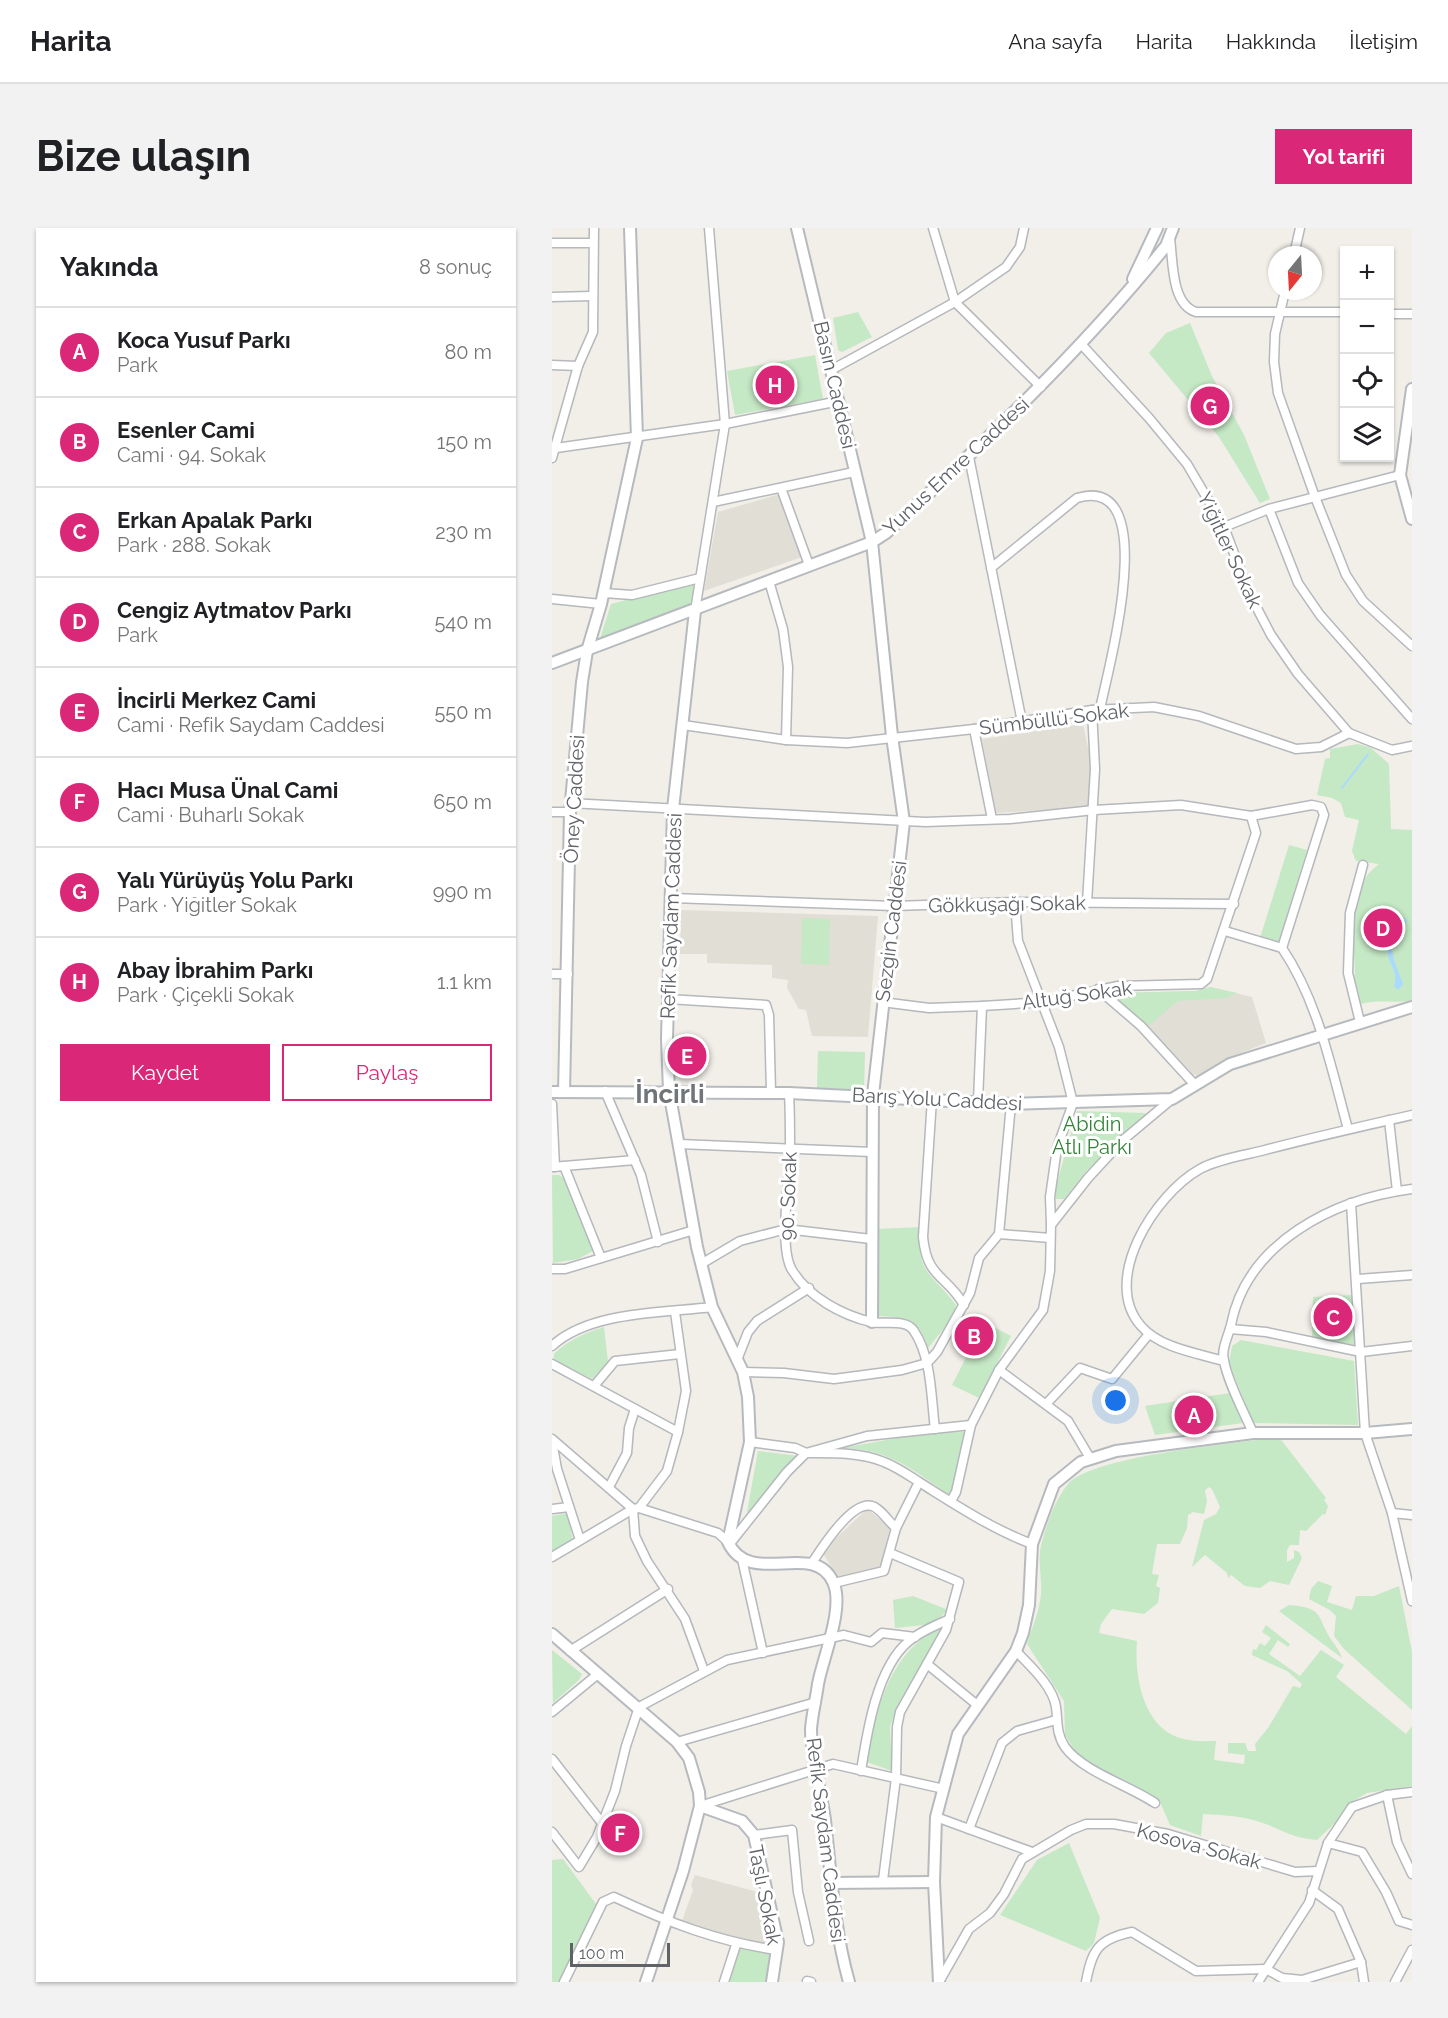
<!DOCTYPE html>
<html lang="tr">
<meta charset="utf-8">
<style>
:root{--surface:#fff;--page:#f2f2f2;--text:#202124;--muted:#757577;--line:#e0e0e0;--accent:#db2777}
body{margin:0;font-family:Raleway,sans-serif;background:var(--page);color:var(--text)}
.controls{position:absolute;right:18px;top:18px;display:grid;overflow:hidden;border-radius:0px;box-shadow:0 2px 4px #0004}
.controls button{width:54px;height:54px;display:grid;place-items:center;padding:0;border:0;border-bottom:2px solid var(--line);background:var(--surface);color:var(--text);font:30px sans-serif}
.compass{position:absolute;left:716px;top:18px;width:54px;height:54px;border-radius:50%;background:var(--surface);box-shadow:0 2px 4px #0004;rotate:198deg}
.scale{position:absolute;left:18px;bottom:15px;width:100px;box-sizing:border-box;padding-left:6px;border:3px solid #5f6368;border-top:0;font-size:16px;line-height:21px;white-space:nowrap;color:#5f6368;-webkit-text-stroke:4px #fff;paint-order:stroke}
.you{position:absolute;left:564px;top:1173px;width:21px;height:21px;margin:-15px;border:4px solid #fff;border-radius:50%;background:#1a73e8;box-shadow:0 0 0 9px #1a73e833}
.badge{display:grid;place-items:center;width:39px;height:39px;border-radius:50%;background:var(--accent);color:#fff;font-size:20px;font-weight:700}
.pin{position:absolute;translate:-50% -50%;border:3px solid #fff;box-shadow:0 2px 6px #0006}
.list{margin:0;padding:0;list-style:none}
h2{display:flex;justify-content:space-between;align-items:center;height:78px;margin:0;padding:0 24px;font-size:26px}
h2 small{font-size:20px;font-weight:400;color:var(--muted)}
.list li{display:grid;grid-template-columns:39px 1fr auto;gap:18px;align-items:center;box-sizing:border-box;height:90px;padding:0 24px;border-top:2px solid var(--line)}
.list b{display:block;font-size:22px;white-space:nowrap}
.list p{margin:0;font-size:20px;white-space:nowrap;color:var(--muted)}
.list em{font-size:20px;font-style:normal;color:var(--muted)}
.actions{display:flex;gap:12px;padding:18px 24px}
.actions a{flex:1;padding:14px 0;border:2px solid var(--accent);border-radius:0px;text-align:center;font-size:21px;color:var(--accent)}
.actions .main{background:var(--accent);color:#fff}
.icon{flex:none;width:33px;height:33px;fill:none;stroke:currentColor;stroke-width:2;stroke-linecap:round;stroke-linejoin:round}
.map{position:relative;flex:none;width:860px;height:1754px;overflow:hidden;border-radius:0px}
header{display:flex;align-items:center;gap:36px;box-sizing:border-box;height:84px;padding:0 30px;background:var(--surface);border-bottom:2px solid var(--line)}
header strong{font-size:28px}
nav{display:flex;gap:33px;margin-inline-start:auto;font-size:21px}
.intro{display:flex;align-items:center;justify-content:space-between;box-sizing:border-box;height:144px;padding:0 36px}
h1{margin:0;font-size:42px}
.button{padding:15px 27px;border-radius:0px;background:var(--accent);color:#fff;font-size:21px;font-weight:700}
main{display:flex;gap:36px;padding:0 36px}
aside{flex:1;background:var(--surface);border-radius:0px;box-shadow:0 2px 4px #0004}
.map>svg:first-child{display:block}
</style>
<header>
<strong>Harita</strong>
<nav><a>Ana sayfa</a><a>Harita</a><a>Hakkında</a><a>İletişim</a></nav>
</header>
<div class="intro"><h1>Bize ulaşın</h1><a class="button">Yol tarifi</a></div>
<main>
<aside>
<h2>Yakında<small>8 sonuç</small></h2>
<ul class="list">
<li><span class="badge">A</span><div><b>Koca Yusuf Parkı</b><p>Park</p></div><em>80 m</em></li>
<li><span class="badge">B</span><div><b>Esenler Cami</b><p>Cami · 94. Sokak</p></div><em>150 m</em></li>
<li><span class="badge">C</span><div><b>Erkan Apalak Parkı</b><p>Park · 288. Sokak</p></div><em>230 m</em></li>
<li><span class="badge">D</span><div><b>Cengiz Aytmatov Parkı</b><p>Park</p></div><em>540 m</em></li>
<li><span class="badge">E</span><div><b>İncirli Merkez Cami</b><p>Cami · Refik Saydam Caddesi</p></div><em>550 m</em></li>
<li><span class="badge">F</span><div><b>Hacı Musa Ünal Cami</b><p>Cami · Buharlı Sokak</p></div><em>650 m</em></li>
<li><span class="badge">G</span><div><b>Yalı Yürüyüş Yolu Parkı</b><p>Park · Yiğitler Sokak</p></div><em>990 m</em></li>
<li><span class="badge">H</span><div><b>Abay İbrahim Parkı</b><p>Park · Çiçekli Sokak</p></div><em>1.1 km</em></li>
</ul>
<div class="actions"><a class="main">Kaydet</a><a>Paylaş</a></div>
</aside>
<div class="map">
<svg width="860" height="1754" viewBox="0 0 860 1754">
<rect width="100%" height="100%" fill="#f1efe8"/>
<g fill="#e1ded6">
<path d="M228,266L250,329L152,363L166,284Z"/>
<path d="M531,496L540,538L539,579L444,585L430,511Z"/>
<path d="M129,682L326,688L316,809L260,808L254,782L247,781L235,760L236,752L220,750V737L155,735V726H128Z"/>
<path d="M658,759L700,769L714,815L679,829L646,848L641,846L596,798L564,772L567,765L644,763Z"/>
<path d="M315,1281L338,1299L328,1340L285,1349L270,1323Z"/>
<path d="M143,1647L209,1665L221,1710L219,1716L191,1712L130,1693L141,1662L139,1657Z"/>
</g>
<g fill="#c5e8c5">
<path d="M306,84L320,109L290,124L286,122L281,90Z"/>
<path d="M638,95L660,148L692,207L718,271L708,275L667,209L597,125L614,105Z"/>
<path d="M263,127L271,171L183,187L175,143Z"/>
<path d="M142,354L139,381L46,417L59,376Z"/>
<path d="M806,516L819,520L837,536L839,601L860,602V772C843,776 827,771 809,776L805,771L798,747H803C802,711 794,659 827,636L804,633L800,623L807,592L793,589L789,575L780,570L765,567L773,531L778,530V521Z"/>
<path d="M737,617L755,622L726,716L708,710Z"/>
<path d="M250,690L278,691L277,737L249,736Z"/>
<path d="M658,759L685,765L674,770L626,773L596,798L564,772L567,765L644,763Z"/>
<path d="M266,823L313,824L312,862L265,860Z"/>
<path d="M525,883L593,885L595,888L535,942L512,971H504L503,962Z"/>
<path d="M0,947H7L15,953L41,1023L26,1031L1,1035Z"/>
<path d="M369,999C363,1045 379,1044 404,1077L399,1092L376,1120C366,1089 356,1090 326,1088L325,1001Z"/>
<path d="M800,1067L804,1118L760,1109L761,1069Z"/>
<path d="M432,1094L459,1108L427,1170L400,1157Z"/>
<path d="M52,1099L56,1134L40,1151L2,1132V1126C16,1112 33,1105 52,1099Z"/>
<path d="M689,1112L802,1133L806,1197L701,1195L677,1135L680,1118Z"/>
<path d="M678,1165L691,1195L603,1207L593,1178Z"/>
<path d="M413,1204L405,1247L397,1267C360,1241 337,1221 290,1220L373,1205Z"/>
<path d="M727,1209L774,1270L772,1272L776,1278L773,1287L771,1286L754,1303L748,1302L747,1317H738L735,1322V1334L742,1330V1322L747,1324L750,1330L737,1357L718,1353L708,1360L693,1358L679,1347L676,1350L675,1345L653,1327L640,1339L652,1292L664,1286L668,1279L660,1261L656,1259L653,1263L655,1273L652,1286L641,1284L636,1287L635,1300L628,1316H605L600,1346L607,1347L604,1358L608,1360L606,1375L592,1386L560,1381L549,1396L547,1405L585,1413C582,1448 591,1502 632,1511C642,1514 654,1513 664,1513L662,1532L692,1536L693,1527L676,1525V1515H693L696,1523H704L703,1516L716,1500L741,1458L748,1460L750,1456L735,1443L700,1427L701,1421L704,1422L708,1415L713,1418L719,1410L710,1404L714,1397L738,1416L736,1419L726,1412L717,1426L748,1448L769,1422L792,1437L784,1449L854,1506L860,1498V1558L815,1565L799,1574L782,1596L765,1612C738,1609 735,1604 711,1595C692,1588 671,1587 651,1586L649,1608L618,1597L608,1574L574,1553L542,1539L523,1523L513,1507L512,1473L475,1416C479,1402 486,1387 488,1373C492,1354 484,1333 490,1314C495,1295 503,1272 516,1256C539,1228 686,1215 727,1209Z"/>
<path d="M206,1223L255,1229L199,1288L195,1284Z"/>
<path d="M16,1285L21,1314L0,1324V1288Z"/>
<path d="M766,1353L780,1358L775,1374L800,1382L804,1368H822L847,1358L860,1424V1482L792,1421L782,1408L784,1388L778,1382L757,1371L759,1361Z"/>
<path d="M361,1368L396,1382L381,1396L343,1400L341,1372Z"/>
<path d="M737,1377C771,1380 764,1386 778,1410C783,1417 787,1422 790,1430L727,1383Z"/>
<path d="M393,1397L346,1476L338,1499L340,1543L315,1534C324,1480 338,1421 393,1397Z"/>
<path d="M0,1422L30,1446L27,1452L1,1475Z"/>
<path d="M517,1615L548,1690L542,1715L534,1723L448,1687L485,1632Z"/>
<path d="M11,1631L44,1676L8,1754H0V1632Z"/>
<path d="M188,1720L217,1726L214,1754H176Z"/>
</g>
<path fill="#aadaff" d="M853,689L855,694C828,709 844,735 851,756L846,762L842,758C847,744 838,739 836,726C834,713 842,696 853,689Z"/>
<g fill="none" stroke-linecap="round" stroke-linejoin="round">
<path stroke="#aadaff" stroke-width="2" d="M790,560L816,526"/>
<g stroke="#b5b8bc" stroke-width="11">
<g id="street">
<path d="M381,0L403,74L489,159"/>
<path d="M618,10C621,33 619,76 644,84H792"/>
<path d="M0,15H41"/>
<path d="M742,27L748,0"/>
<path d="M733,63L723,106L722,134L726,165L763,269L794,347L811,373L860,418"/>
<path d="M0,69L40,68"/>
<path d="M838,86H860"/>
<path d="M530,117L597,190L635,236L672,299L697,365L719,407L746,446L797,505"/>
<path d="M0,137L26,138"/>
<path d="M281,141L403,74L454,39L468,19L472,0"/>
<path d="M4,220L173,196L287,173"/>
<path d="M417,229L470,494"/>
<path d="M0,230L26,138L41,104L42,0"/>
<path d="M229,260L257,337"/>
<path d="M161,274L302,244"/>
<path d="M717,281L746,355L768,387L860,491"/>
<path d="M672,299L717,281L848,247"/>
<path d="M439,340L525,270C612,244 555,445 548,481"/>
<path d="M217,353L231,401L236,439L234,512"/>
<path d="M52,365L80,367L148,350"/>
<path d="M0,371L49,376"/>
<path d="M143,383L173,196L157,0"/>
<path d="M131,497L234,512L295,515L422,501L540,482L602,479L647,488L744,521L769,519L797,505L840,522L860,518"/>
<path d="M422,501L440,591"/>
<path d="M18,575L373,594L458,591L542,582L629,577L699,588L760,577L769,579L772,587L730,720C766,773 779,839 796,901"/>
<path d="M0,584H18"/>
<path d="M120,670L342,678L463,674L682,676"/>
<path d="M463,674L466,713L507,819L521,875L505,920L498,969L499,996"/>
<path d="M535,675L543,541L540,482"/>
<path d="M673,703L730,720"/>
<path d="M0,746H16"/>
<path d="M546,761L589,798L643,857"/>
<path d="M116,771L214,777L217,787L219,864"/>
<path d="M330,774L377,780L430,778L491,774L566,758L649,756L655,751L704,605L699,588"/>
<path d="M808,794L796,745L798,685L811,637"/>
<path d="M53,863L89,947L106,1014"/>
<path d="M237,865C238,883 238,901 238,920C238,949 226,1019 240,1042C256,1069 290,1087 319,1094C332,1097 354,1090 362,1103C380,1130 379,1170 383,1201"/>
<path d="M380,871L371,1009C375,1051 394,1046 412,1077"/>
<path d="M426,873L430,778"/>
<path d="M0,876L3,939"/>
<path d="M837,892L845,963"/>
<path d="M127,916L320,924"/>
<path d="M12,938L49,1030"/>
<path d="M0,939L83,932"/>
<path d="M799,975L813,1205L840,1285L860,1373"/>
<path d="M447,1006L459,876"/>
<path d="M149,1036L188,1013L234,1001L319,1011"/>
<path d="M0,1041H13L142,1002"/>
<path d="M806,1051L860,1047"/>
<path d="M678,1101L714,1104L809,1124L860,1118"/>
<path d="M0,1118C38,1083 111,1085 160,1079"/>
<path d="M185,1132L196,1104L205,1093L257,1060"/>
<path d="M672,1133C645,1125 608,1120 589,1098C548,1052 603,966 648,941C666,931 693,927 713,922C762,909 811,898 860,887"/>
<path d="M0,1136L126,1204"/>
<path d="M447,1142L516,1193L538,1230"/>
<path d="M191,1144L232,1145L282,1151L350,1142L375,1135L385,1124L418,1065L427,1030L447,1006L498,1010"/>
<path d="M42,1158L63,1133L128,1126"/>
<path d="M495,1175L528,1140L560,1151L597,1106"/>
<path d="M701,1205C692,1184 676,1155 672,1133C669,1121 676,1109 679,1097C695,1014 782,971 860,961"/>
<path d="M0,1211L81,1281L87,1280L115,1243L126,1204L134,1163L123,1084"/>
<path d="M0,1213L5,1241L28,1312"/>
<path d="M198,1214L243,1220L254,1225L315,1208L419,1197"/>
<path d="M57,1259L75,1225L77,1200L83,1181"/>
<path d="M399,1273L404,1264L419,1197L447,1142L491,1082L498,1043L499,997L536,950L571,912L620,871"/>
<path d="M87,1280L166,1305L176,1314L180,1313L235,1244L254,1225C279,1225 308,1224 332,1234C345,1239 356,1247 367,1254C404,1277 440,1301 480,1316"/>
<path d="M0,1281L17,1279"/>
<path d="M81,1281L83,1308L95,1333L133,1391L152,1443"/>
<path d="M840,1285L860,1287"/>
<path d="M0,1329L81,1281"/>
<path d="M190,1331L211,1425"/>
<path d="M260,1335C269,1321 300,1272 320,1278C328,1280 337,1294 344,1300"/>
<path d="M282,1355L332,1343L344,1300L367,1254"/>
<path d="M18,1423L116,1361"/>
<path d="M464,1423C478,1438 501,1458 504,1479C506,1494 504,1506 513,1519C530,1543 578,1558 603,1575"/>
<path d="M375,1436L424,1476"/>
<path d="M0,1484L46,1446"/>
<path d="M125,1514L264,1474"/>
<path d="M0,1531L50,1595"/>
<path d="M309,1543C315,1504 325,1439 357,1413C369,1403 384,1397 398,1391"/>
<path d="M835,1567L845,1614L860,1646"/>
<path d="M148,1578L281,1536L392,1561"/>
<path d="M384,1589L480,1624"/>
<path d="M417,1601L450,1515L465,1503L504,1492"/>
<path d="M0,1604L27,1639L45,1609L63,1563L74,1518L87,1479L175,1432L292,1407L319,1414L330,1405L363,1409"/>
<path d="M202,1607L240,1602L246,1664L257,1713"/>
<path d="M776,1615L810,1624L834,1664L847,1693L860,1697"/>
<path d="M331,1652L344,1550L345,1499L348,1484L394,1402L407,1354L338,1325"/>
<path d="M760,1662L786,1681L809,1734L812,1754"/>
<path d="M255,1753L259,1754"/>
<path d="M12,1754L51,1674L62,1669C115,1694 167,1714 225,1722"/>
<path d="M172,1754L184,1717"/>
<path d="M387,1754L417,1701L438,1685L452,1666L470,1631L519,1602L534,1596H562L616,1606L743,1644L766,1643"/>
<path d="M534,1754C540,1722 546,1711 580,1704L644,1743L714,1741L730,1750L750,1752L809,1734"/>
<path d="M706,1754L757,1675L776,1615L800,1579L835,1567L860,1564"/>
<path d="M843,1754L860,1722"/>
</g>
</g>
<g stroke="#b6babf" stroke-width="14">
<g id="secondary">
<path d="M245,0L320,314L340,508L352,594L321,867L320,1094"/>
<path d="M581,51L605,0"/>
<path d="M860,161L848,247L860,291"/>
<path d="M143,383L121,581L115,811L117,863L145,1019L160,1079L191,1144L196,1169L198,1214L176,1314C198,1361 262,1311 281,1354C293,1379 271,1429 266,1456C264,1471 260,1487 259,1501C259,1531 269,1562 273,1592C279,1646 282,1701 297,1754"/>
<path d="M0,435L320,314L334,305C433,214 529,123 614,18L621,0"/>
<path d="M0,864L237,865L459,876L620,871L678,836L860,779"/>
<path d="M12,864L18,584L30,454L35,423L49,376L85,210L78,0"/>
<path d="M0,1406L125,1514L137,1530L147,1564L148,1578L131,1643L94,1754"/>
<path d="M148,1578L190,1593L202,1607L226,1714L220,1754"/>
<path d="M280,1655L382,1654"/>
<path d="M387,1754L382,1654L384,1589L406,1506L464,1423L471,1405L477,1377L480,1316L502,1256L529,1234L564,1223L701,1205H813L860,1201"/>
</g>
</g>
<use href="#street" stroke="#fff" stroke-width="8"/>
<use href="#secondary" stroke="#fff" stroke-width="10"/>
</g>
<g text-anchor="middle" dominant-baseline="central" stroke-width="6" stroke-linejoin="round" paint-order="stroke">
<g font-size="20" fill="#5f6368" stroke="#fff">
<text transform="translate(283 157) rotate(77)">Basın Caddesi</text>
<text transform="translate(404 238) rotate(-43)">Yunus Emre Caddesi</text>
<text transform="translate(678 322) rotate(65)">Yiğitler Sokak</text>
<text transform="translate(502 491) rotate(-7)">Sümbüllü Sokak</text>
<text transform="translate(22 571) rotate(-87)">Öney Caddesi</text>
<text transform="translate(455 676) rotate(-1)">Gökkuşağı Sokak</text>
<text transform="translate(119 688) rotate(-88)">Refik Saydam Caddesi</text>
<text transform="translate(339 703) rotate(-83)">Sezgin Caddesi</text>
<text transform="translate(525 767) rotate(-8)">Altuğ Sokak</text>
<text transform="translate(385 871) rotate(3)">Barış Yolu Caddesi</text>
<text transform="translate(236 968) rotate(-88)">90. Sokak</text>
<text transform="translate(274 1612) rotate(83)">Refik Saydam Caddesi</text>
<text transform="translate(647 1618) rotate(15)">Kosova Sokak</text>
<text transform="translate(213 1667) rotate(79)">Taşlı Sokak</text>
</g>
<g font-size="20" fill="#348238" stroke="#fff">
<text x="540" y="896">Abidin<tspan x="540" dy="23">Atlı Parkı</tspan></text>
</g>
<g font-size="26" font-weight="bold" fill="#70757a" stroke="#fff">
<text x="118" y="866">İncirli</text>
</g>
</g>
</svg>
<div class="controls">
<button>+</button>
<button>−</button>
<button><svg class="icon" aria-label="locate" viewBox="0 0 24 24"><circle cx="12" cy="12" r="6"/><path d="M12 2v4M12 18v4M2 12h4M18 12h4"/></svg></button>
<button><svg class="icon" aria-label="layers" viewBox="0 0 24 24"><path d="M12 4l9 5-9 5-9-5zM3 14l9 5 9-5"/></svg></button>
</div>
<svg class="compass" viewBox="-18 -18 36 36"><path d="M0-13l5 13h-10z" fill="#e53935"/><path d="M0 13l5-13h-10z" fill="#757577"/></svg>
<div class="scale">100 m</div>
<div class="you"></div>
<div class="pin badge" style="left:642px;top:1187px">A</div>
<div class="pin badge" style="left:422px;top:1108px">B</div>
<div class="pin badge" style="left:781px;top:1089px">C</div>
<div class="pin badge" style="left:831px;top:700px">D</div>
<div class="pin badge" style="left:135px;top:828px">E</div>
<div class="pin badge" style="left:68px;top:1605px">F</div>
<div class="pin badge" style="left:658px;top:178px">G</div>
<div class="pin badge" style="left:223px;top:157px">H</div>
</div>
</main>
